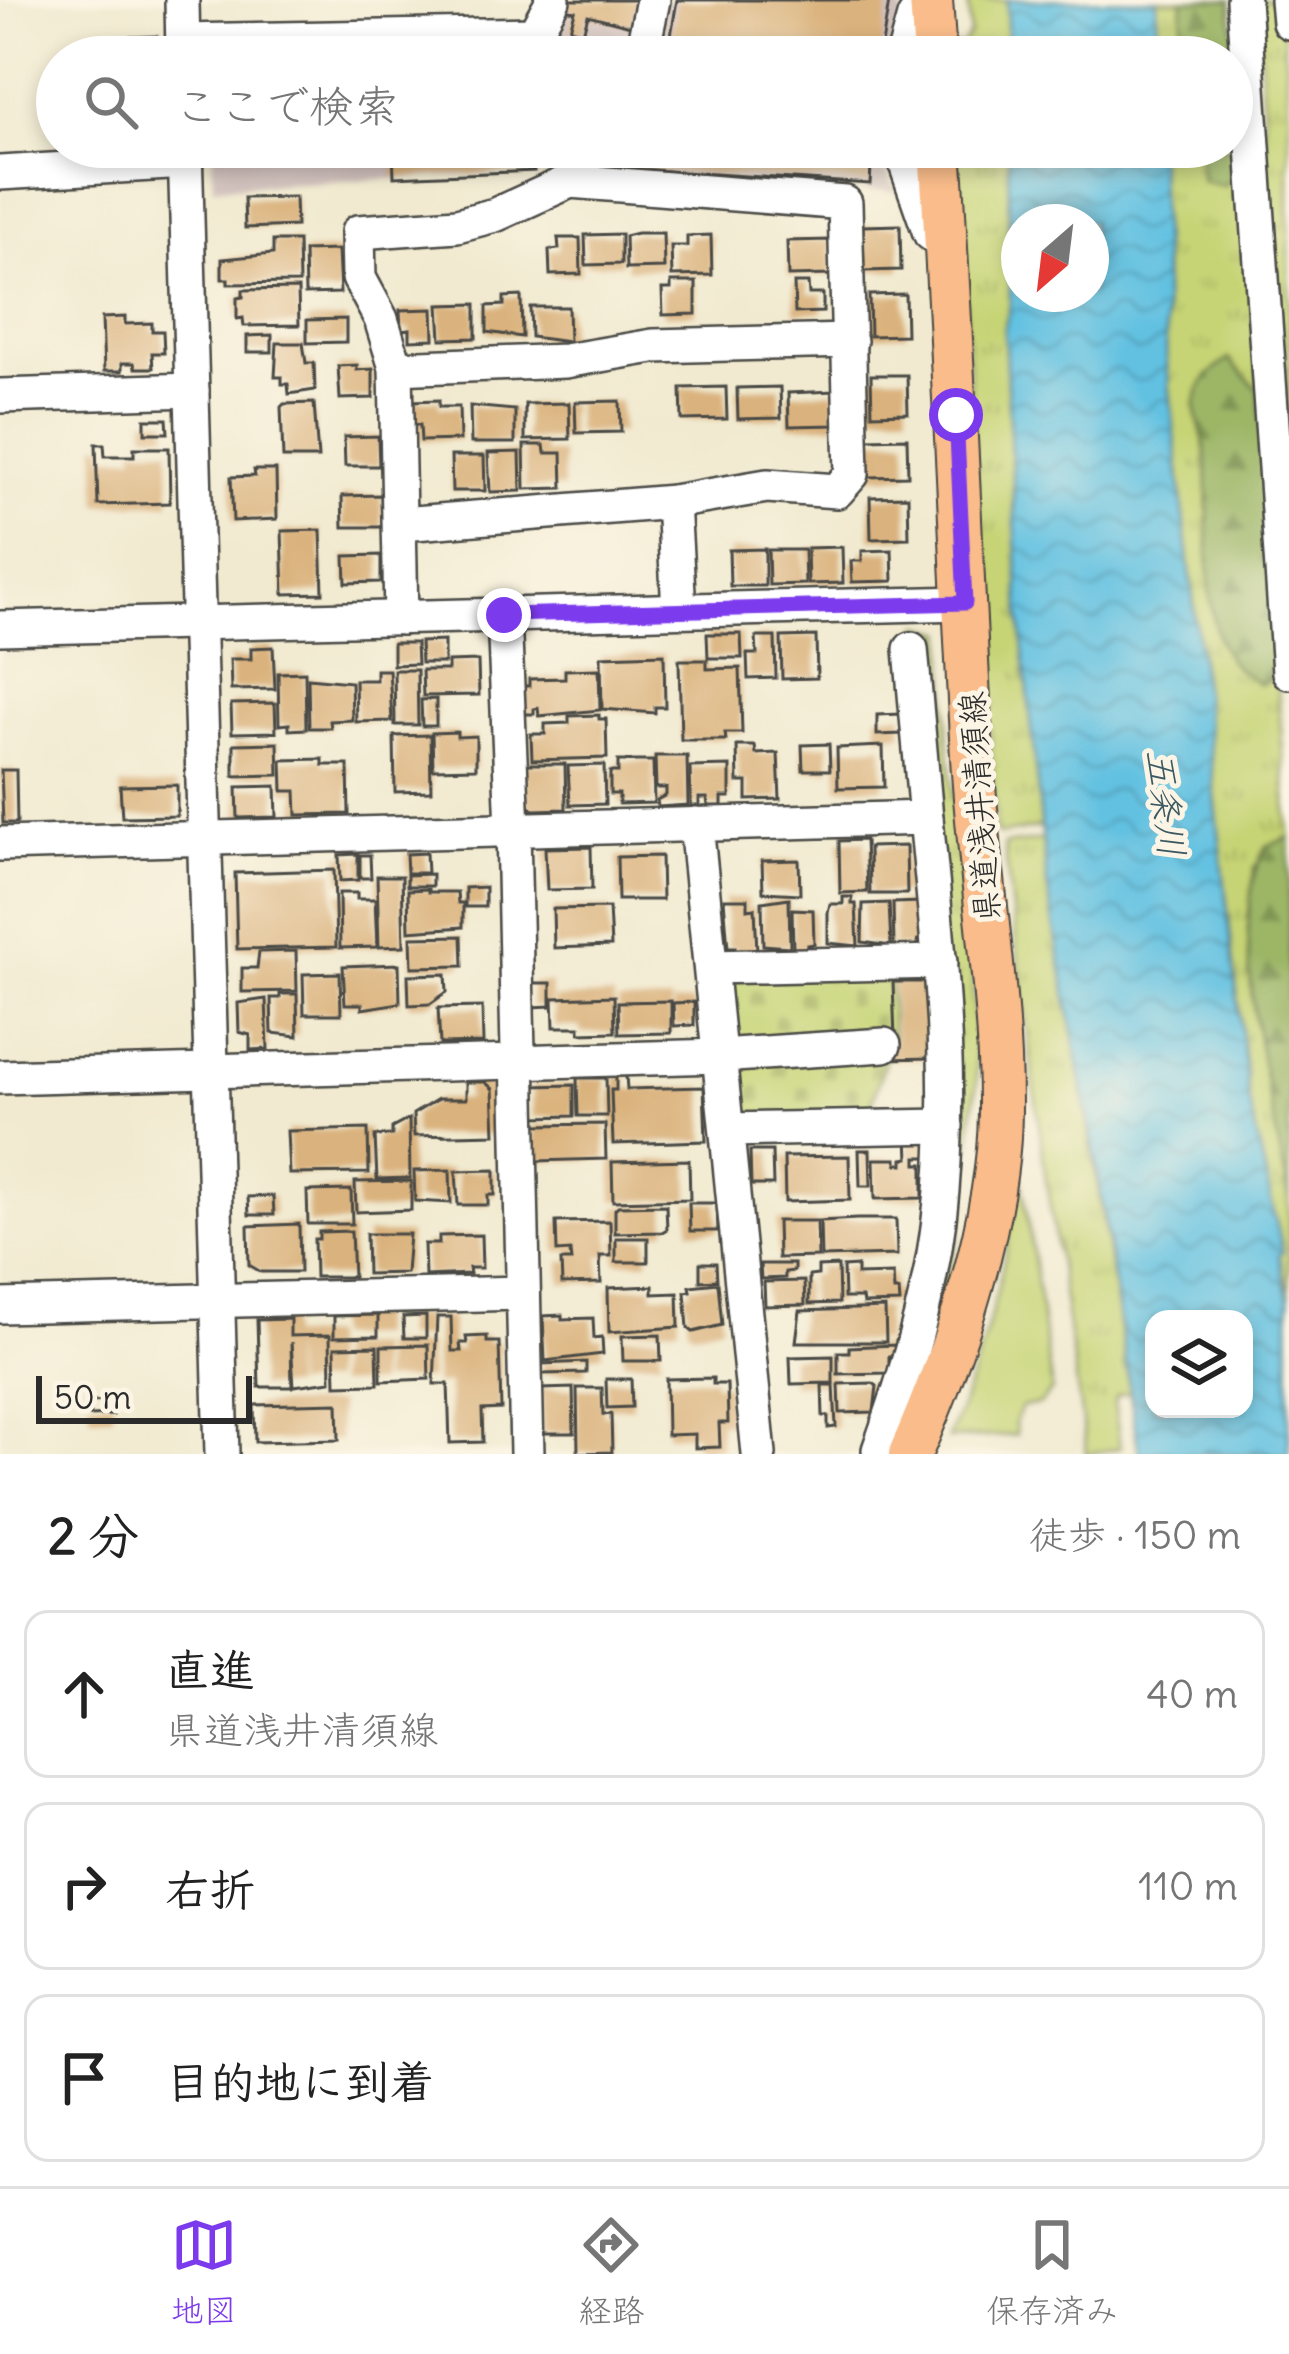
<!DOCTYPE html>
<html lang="ja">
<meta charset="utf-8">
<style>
:root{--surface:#fff;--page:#f6f6f6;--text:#222;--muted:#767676;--line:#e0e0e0;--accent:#7c3aed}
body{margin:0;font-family:Delius,"Klee One",sans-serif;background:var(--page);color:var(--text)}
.controls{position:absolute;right:36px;bottom:36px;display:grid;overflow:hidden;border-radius:24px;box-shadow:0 6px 18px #0003}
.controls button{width:108px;height:108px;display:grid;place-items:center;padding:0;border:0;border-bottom:3px solid var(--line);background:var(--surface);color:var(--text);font:60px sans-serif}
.compass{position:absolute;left:1001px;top:204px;width:108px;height:108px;border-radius:50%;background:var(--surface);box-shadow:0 6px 18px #0003;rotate:208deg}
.scale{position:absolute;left:36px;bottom:30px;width:216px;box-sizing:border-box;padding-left:12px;border:6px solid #2b2b2b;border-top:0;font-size:33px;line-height:42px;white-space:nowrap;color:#2b2b2b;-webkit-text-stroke:9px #fcf5e5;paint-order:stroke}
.stop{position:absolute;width:36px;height:36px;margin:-27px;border:9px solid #7c3aed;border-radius:50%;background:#fff}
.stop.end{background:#7c3aed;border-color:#fff;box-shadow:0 3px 12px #0008}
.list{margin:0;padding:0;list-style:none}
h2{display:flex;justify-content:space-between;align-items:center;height:156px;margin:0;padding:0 48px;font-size:51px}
h2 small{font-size:39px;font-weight:400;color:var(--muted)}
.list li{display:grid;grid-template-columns:78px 1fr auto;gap:36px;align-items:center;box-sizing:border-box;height:168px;margin:0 24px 24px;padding:0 24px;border:3px solid var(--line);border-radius:24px}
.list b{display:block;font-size:45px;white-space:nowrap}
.list p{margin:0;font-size:39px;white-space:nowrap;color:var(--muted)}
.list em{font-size:39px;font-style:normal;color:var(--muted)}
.icon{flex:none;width:66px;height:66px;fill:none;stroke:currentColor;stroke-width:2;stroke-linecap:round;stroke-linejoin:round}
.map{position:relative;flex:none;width:1289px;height:1454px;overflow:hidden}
.search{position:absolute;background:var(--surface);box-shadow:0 6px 18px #0003;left:36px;right:36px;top:36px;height:132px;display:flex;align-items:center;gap:30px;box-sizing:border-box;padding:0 42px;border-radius:66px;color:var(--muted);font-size:45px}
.sheet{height:732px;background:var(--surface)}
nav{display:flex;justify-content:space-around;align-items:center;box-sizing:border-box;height:168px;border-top:3px solid var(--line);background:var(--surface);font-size:33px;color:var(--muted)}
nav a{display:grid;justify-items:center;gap:6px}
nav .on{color:var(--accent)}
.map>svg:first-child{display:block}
</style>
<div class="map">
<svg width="1289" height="1454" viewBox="0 0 1289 1454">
<defs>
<pattern id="grass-tufts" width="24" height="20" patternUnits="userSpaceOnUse" patternTransform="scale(3)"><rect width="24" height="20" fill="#c6d475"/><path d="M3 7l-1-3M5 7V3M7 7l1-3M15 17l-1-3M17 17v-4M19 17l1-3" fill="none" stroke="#aab665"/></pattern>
<pattern id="forest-firs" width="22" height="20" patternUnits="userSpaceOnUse" patternTransform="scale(3)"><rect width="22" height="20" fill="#9cb666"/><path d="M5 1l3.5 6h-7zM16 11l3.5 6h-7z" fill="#7f9454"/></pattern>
<pattern id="cemetery-stones" width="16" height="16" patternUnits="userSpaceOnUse" patternTransform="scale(3)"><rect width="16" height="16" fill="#c6d475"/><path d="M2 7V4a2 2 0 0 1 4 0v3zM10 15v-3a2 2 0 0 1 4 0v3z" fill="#aab665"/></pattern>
<pattern id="water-waves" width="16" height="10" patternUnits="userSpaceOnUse" patternTransform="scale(3)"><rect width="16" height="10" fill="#62c1e1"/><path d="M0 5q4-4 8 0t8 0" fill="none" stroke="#519db7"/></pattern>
</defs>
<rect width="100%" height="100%" fill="#fcf5e5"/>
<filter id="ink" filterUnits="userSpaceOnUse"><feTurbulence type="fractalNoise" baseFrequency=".00833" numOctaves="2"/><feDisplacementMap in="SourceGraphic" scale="24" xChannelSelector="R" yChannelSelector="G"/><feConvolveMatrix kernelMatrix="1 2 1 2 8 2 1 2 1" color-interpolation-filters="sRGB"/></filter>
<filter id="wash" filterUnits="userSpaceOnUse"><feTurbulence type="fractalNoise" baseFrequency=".004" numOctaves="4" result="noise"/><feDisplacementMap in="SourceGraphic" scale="48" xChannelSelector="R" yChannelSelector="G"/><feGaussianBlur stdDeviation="2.7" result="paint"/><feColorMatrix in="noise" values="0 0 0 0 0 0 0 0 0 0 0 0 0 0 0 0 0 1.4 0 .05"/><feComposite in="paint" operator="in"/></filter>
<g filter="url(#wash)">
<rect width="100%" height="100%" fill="#f1ead0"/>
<g fill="#d0c0bc">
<path d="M564,0H903V15L892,57H210L209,52L543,43Z"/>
<path d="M212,147H877L884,156L882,168L899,192L562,171L213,187Z"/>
</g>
<g fill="url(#grass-tufts)" stroke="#788050" stroke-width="3">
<path d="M968,0H1007V57H951L950,46H962L970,34Z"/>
<path d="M1157,0H1183L1181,57H1157Z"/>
<path d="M1256,0H1281L1289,112V488Z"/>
<path d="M956,147H1008L1010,305L1004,330L1020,611L1042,827L1000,835L996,832Z"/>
<path d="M1158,147H1198L1202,181L1232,180L1243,162L1259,391L1195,406L1205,444L1211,520L1277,677L1289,838L1283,839L1254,868L1248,953L1289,1198V1298L1279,1254L1282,1251L1249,1102L1167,364Z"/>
<path d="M921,626L945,632L949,754L972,975L977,1081L958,1239L917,1382L938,1294L934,796Z"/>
<path d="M1043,840L1130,1392L1118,1395L1114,1401L1120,1448L1087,1454L1046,1180L1004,845Z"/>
</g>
<g fill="url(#forest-firs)" stroke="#647048" stroke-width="3">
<path d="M1183,0H1231L1243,162L1224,186L1202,181L1198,147H1232V57H1181Z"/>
<path d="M1229,359L1259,391L1277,677L1260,684C1246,675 1233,668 1225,653C1199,608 1213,503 1205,448C1203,433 1194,416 1196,402C1199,381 1213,370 1229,359Z"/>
<path d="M1289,838V1198C1274,1109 1221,925 1266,846Z"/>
</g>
<path fill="url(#cemetery-stones)" stroke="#788050" stroke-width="3" d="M890,972L892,1038L868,1116L758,1119L743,1108L730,987L735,978Z"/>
<path fill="#c6d475" stroke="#788050" stroke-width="3" d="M1022,1179L1052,1390L1040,1404L1022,1407L1015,1421L1016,1435L948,1439C986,1350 1003,1276 1018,1181Z"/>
<g fill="url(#water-waves)" stroke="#467686" stroke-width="3" fill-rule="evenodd">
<rect x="1007" y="0" width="150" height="57"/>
<path d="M1008,147H1158L1167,364L1249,1102L1283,1252L1279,1255L1289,1299V1454H1139L1096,1162L1047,885L1020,611L1004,330L1010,305ZM1019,222H1091V294H1019ZM1154,1319H1244V1409H1154Z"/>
</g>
<g id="blocks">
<g fill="#dab27d">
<path d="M566,0H637L630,26L588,15L583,33L570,29L575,11L564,9Z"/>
<path d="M677,0H883L889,2L880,57H682L668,54Z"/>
<path d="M157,36V57H109V44H124V37Z"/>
<path d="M393,147H562L563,157L533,158L534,171L394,177Z"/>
<path d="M580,147H611L610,165L579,163Z"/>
<path d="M637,147L872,148L870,184L636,169Z"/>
<path d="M295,197L296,226L245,228L244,198Z"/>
<path d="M900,225L901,270L864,271L863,226Z"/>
<path d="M637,233H663L664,268L626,269L625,236Z"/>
<path d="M621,234V264L586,265L585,235Z"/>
<path d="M711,235L712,275L672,276L671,246H687V236Z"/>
<path d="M558,238H580L581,274L550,275L549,250L559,249Z"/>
<path d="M831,240L832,275L788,276L787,241Z"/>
<path d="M273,241H298L299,283L228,284V279H222V259L273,254Z"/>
<path d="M338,250L340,293L305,294L304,251Z"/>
<path d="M671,282H696V314L663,315L662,289H671Z"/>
<path d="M794,283H808L809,294H823V312L795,313Z"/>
<path d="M298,289L299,325L244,326L243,318L237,319V298L243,297V290Z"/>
<path d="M905,294L906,335L870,336L869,295Z"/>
<path d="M521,296L522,337L487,332V306L504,305V297Z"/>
<path d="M476,304V338L441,339L439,305Z"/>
<path d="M530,307H568L569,342L531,337Z"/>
<path d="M433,309L434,339L410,340V329L401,330L400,310Z"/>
<path d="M125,317V324L152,323V331H163L164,353H152L153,368H135L134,363H122V371H104L102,318Z"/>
<path d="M346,319V342L307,343V320Z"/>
<path d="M272,335V352H247V336Z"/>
<path d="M277,343H303L306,363H314L315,390L289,394L288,384H282V377H275Z"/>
<path d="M357,365V370L373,369V398L340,399L338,366Z"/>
<path d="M871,375H907L908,413L872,414Z"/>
<path d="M726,387L727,419L682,420L681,388Z"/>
<path d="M780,387L781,418L738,419L737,388Z"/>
<path d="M835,391L836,425L789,426L788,393Z"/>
<path d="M439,400V407H459L460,440L421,441L420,425H411V401Z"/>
<path d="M620,401L621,432L576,433L575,402Z"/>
<path d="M314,403L318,458H283L281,407L284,404Z"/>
<path d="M569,403L570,439L525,440V404Z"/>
<path d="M470,406L515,410V443H471Z"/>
<path d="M145,419H167L168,433H145Z"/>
<path d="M378,436L379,466H345L344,437Z"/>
<path d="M907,438L908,476L869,477L868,439Z"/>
<path d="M96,444H104L105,456H134V448H169L170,503L98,505Z"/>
<path d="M524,445H544L545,453H562L563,488L525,489Z"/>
<path d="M520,452L521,491L490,492L488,453Z"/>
<path d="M451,456H484L485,491H452Z"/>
<path d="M254,470H276L277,519L233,521L231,477L255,476Z"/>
<path d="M381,495L382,527H343L342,496Z"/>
<path d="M908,496L909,538L871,539L870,497Z"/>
<path d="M321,530L323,593L284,594L282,531Z"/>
<path d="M842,547L843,583L808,584L807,548Z"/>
<path d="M765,549V586H730L729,550Z"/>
<path d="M768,550H804L805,584L769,585Z"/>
<path d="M892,550L893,581L852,582L851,561H862V551Z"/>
<path d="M381,555V582L346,583L345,556Z"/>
<path d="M707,634H741L742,658H708Z"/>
<path d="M816,636L817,678L782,679L781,637Z"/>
<path d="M756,637H775L776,678L748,679L747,654H757Z"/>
<path d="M444,641V663H421L420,642Z"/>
<path d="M393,643H416L417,664L393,665Z"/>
<path d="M273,647L275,689L231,690L230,659H251V648Z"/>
<path d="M664,654L665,707H655V713L602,709L601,656Z"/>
<path d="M679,660H707V669L740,668L742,733H725L726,740H681Z"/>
<path d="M478,661L479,695L423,696L422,670H448V662Z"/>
<path d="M599,669L600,710L539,716L538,708L534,709V714H524L523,686H529V679L565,678V670Z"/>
<path d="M376,670H389L392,721L356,722L355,680H376Z"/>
<path d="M394,670H417L418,725H395Z"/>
<path d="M305,672L306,729L289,730V724L279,725L278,673Z"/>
<path d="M308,678L351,682L352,720L330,721L331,728H309Z"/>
<path d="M436,699V726H422L421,700Z"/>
<path d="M275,703L276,732L232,733L231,704Z"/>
<path d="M902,714V734L877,735V715Z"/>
<path d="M599,715V719H606L607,758L532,760L531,734H545V724L569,723V716Z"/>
<path d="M457,732V737L476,736V768L433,769L432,733Z"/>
<path d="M430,735L431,791L395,792L394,736Z"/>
<path d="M278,743L279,775L234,776V744Z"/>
<path d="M829,744L830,770H803L802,745Z"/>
<path d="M737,746H755L756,754L778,753L780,799L747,800V782H738Z"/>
<path d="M883,746L884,787L838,788L837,748Z"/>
<path d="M655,756H687L688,805L658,807L657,800L666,795V788H656Z"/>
<path d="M323,759V765H348L349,814L297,815L296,791H283L282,760Z"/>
<path d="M618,761H653L654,803L619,804V794H610V772H618Z"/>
<path d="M525,764H565L566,809L534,810L526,804Z"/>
<path d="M604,765L605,804L570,805L568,766Z"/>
<path d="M730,766V797H722V806H708L707,798H699V806H691L690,767Z"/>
<path d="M1,770H16L17,823H3Z"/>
<path d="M177,785V816L122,817L120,786Z"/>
<path d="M276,786L277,817L238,818L237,787Z"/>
<path d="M865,840L867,892L840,893L839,841Z"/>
<path d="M906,846L907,894H870L869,847Z"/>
<path d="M591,847L592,889L547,890L545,848Z"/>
<path d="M426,853L427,873H407L406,854Z"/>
<path d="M358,854V880L340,881L339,855Z"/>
<path d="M360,855H370L371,878H360Z"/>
<path d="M661,856L662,900H618L617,857Z"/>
<path d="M799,860L800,894L763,892L762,861Z"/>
<path d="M334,870L336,947L237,949L235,873Z"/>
<path d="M432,874V886H407V875Z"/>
<path d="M377,876H402L404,946L379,947Z"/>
<path d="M485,887V907H465V888Z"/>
<path d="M428,889V892H457L458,903H463V927L409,931L408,890Z"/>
<path d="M339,893H357V899H375L377,947L340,948Z"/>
<path d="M843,897H852V904H856L858,946L828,943V912L830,904H843Z"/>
<path d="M789,898L790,947L763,945L762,902Z"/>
<path d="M724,899H748V909L755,908L757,952L735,953V947H728Z"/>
<path d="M922,902L923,940H918V946L894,947L893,903Z"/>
<path d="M889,903L891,946L862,942L863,904Z"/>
<path d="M609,908L611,946L554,948L553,909Z"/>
<path d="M792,909L813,910L814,944L808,945L809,949L793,950Z"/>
<path d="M462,936L463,966L412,967L411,937Z"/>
<path d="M296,951L297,991L242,992V968H257L259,952Z"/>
<path d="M399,964L400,1003L362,1009V1004H345L343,966Z"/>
<path d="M340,973L341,1014H304L303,974Z"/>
<path d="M446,974L447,992L430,1004L409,1005L408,975Z"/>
<path d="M893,982H928L930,1058L887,1059L895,1040Z"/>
<path d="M531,983H551V1006L532,1007Z"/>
<path d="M280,994H297L298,1036L272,1033L271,998H280Z"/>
<path d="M614,996L615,1032L580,1033V1027H554L553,998Z"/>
<path d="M266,999L268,1049L250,1050V1035L239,1032L238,1003Z"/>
<path d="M671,1001V1033L619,1034L618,1002Z"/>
<path d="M694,1002V1025L674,1026L673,1003Z"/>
<path d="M482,1007L483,1043L440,1044L438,1008Z"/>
<path d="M616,1076H626L627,1089L704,1087L706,1141L613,1144L611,1090H616Z"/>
<path d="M577,1078H606L607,1116H578Z"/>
<path d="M466,1082H485L493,1089L495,1134L414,1136L413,1114L438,1099H466Z"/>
<path d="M574,1085V1116L533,1117L532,1086Z"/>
<path d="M409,1119L410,1178L377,1179L375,1136L392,1135V1128Z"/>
<path d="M605,1124L606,1159L535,1161L534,1125Z"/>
<path d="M368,1129L369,1173L289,1174L287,1131Z"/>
<path d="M929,1137V1157H917V1164H923V1198L875,1199L874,1159H897V1164H903V1159L909,1158L908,1138Z"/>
<path d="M859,1150H870L871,1186H860Z"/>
<path d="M750,1151H772L773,1185H751Z"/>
<path d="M849,1156L850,1200L785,1202L784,1157Z"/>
<path d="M689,1160L690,1199L613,1201L612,1162Z"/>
<path d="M450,1170L451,1203L415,1201L414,1171Z"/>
<path d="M495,1170V1195H488V1205H458L456,1171Z"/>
<path d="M411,1181V1210L356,1212L355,1182Z"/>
<path d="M351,1190L352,1224H308L307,1191Z"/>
<path d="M273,1196L274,1215H249L248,1197Z"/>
<path d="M689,1203H717L718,1231H690Z"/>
<path d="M666,1205L667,1229L662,1232L615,1233V1209L618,1206Z"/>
<path d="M857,1219H896L897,1255L821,1257L820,1221Z"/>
<path d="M610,1221L611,1256H600L601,1283L562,1284L561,1261H571L570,1251L557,1252L556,1222Z"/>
<path d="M777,1221H817L818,1257L778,1258Z"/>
<path d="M299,1224L300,1272H261L249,1265L248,1226Z"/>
<path d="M351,1231L353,1277H315L314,1239H319V1232Z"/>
<path d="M366,1234H409L406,1273L367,1274Z"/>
<path d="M481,1235L482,1268H469L470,1274L425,1276L424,1244H439V1236Z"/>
<rect x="616" y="1238" width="32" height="24"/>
<path d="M700,1263H716L717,1280L700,1281Z"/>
<path d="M760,1264H794V1271L785,1272V1278L761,1279Z"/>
<path d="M838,1266L839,1303L809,1304V1276L818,1275V1267Z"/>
<path d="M857,1266V1275L893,1274L894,1291H899L900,1303L863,1304L862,1298H844L843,1267Z"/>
<path d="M804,1281L805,1305L765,1306L764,1282Z"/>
<path d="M718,1283L722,1325L693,1332L688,1328L685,1292L691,1291L690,1286Z"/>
<path d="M653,1286V1294L678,1293L679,1327L609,1332L608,1288Z"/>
<path d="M885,1308L886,1342H796L800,1311Z"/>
<path d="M378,1315V1336L334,1337V1316Z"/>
<path d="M562,1315V1319L593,1318L594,1338L602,1337L603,1354L545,1361L543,1316Z"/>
<path d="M426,1316V1338H404L403,1317Z"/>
<path d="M437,1317H451L452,1351H461L460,1343H467L466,1337L487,1336V1342H499L501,1409L482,1410L483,1442L450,1443L448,1384H434Z"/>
<path d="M290,1319V1336L330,1335L331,1381L294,1386L291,1342L292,1387H259L257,1320Z"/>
<path d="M660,1335L661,1361H623L622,1336Z"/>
<path d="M428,1345L429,1379L381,1381V1346Z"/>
<path d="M896,1345L897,1356H889V1373L838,1374V1352H849V1347Z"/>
<path d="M377,1346L378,1384L336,1385L335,1347Z"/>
<path d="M833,1356V1383L791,1384L790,1357Z"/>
<path d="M586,1362V1373L542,1374V1364Z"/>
<path d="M713,1378V1384H727L728,1423H719L720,1447L695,1448V1434L667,1435L666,1379Z"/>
<path d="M606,1379H631L632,1407L607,1408Z"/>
<path d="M873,1383L877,1386L874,1412L840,1413L839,1384Z"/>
<path d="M822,1385H834L836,1427L828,1428V1416H823Z"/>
<path d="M573,1388L574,1433H542L541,1389Z"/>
<path d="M577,1388H602L603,1415L611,1414L612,1452L578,1453Z"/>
<path d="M113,1401V1415L90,1416L89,1402Z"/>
<path d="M338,1403L339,1440L255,1442L254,1405Z"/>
</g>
</g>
</g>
<g filter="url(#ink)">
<use href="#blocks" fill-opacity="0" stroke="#494844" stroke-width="3"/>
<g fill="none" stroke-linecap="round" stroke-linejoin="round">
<g stroke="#494844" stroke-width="38">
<g id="minor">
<path d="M182,0L183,57"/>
<path d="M1243,0L1289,672"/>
<path d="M1287,0L1289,22"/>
<path d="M183,41L534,34L553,0"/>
<path d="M641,57L653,0"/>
<path d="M903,57L914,17L927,0"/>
<path d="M185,147L222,1454"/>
<path d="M900,147L930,233L945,245"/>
<path d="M0,173L186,162"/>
<path d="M396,368L565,361L653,346L850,341"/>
<path d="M0,396L192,390"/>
<path d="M673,502L679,610"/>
<path d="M504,615L513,829L527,1454"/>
<path d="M401,618L396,368L381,319L359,278L358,232L457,225L495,215L570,181L845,203L852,474L837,491L767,486L673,502L402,524"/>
<path d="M0,628L965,603"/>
<path d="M911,649L926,818"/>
<path d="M696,824L759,1454"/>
<path d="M0,844L926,818C939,952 955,1086 939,1220C929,1300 906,1375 879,1450"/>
<path d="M711,967L940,962"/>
<path d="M0,1077L719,1056L884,1045"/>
<path d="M727,1130L946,1126"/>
<path d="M0,1306L523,1293"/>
</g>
</g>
<g stroke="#494844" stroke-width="46">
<g id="major">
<path d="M931,0L935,57"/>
<path d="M910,1454C954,1355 999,1221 1000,1112C1001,993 979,876 972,757C961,554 953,350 940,147"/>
</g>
</g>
<use href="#minor" stroke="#fff" stroke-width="33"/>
<use href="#major" stroke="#f9bc8a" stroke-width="42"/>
</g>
</g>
<g fill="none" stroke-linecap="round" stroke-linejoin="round" filter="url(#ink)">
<path stroke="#7c3aed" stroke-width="15" d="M504,615L965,603L956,415"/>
</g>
<g text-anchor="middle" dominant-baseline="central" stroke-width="10" stroke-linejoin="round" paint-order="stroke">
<g font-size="33" fill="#2b2b2b" stroke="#fcf5e5">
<text transform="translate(979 807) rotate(-94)">県道浅井清須線</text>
</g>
<g font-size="36" font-style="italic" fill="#3c5862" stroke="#fcf5e5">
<text transform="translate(1166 803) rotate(83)">五条川</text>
</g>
</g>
</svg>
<div class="controls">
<button><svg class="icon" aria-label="layers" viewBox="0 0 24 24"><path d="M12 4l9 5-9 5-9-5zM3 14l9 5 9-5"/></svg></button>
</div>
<svg class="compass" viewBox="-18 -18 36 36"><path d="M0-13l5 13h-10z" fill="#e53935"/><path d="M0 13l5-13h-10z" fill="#767676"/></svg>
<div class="scale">50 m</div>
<div class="stop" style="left:956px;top:415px"></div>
<div class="stop end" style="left:504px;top:615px"></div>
<div class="search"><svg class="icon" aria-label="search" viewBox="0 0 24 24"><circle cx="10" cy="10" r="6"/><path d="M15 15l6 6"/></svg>ここで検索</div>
</div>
<section class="sheet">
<h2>2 分<small>徒歩 · 150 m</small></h2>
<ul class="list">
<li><svg class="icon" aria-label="ahead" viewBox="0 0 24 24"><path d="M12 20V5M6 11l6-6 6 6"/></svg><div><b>直進</b><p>県道浅井清須線</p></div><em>40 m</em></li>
<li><svg class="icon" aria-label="right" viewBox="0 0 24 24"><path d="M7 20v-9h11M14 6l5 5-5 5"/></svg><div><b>右折</b></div><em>110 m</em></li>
<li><svg class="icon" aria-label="arrive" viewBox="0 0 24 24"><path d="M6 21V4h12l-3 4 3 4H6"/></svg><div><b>目的地に到着</b></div></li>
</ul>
</section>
<nav>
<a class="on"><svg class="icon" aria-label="map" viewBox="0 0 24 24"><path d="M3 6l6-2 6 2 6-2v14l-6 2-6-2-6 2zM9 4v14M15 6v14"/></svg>地図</a>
<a><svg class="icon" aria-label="directions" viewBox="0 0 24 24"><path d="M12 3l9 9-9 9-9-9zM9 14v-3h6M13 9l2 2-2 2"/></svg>経路</a>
<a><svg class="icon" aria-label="saved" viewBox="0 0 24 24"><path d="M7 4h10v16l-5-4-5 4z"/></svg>保存済み</a>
</nav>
